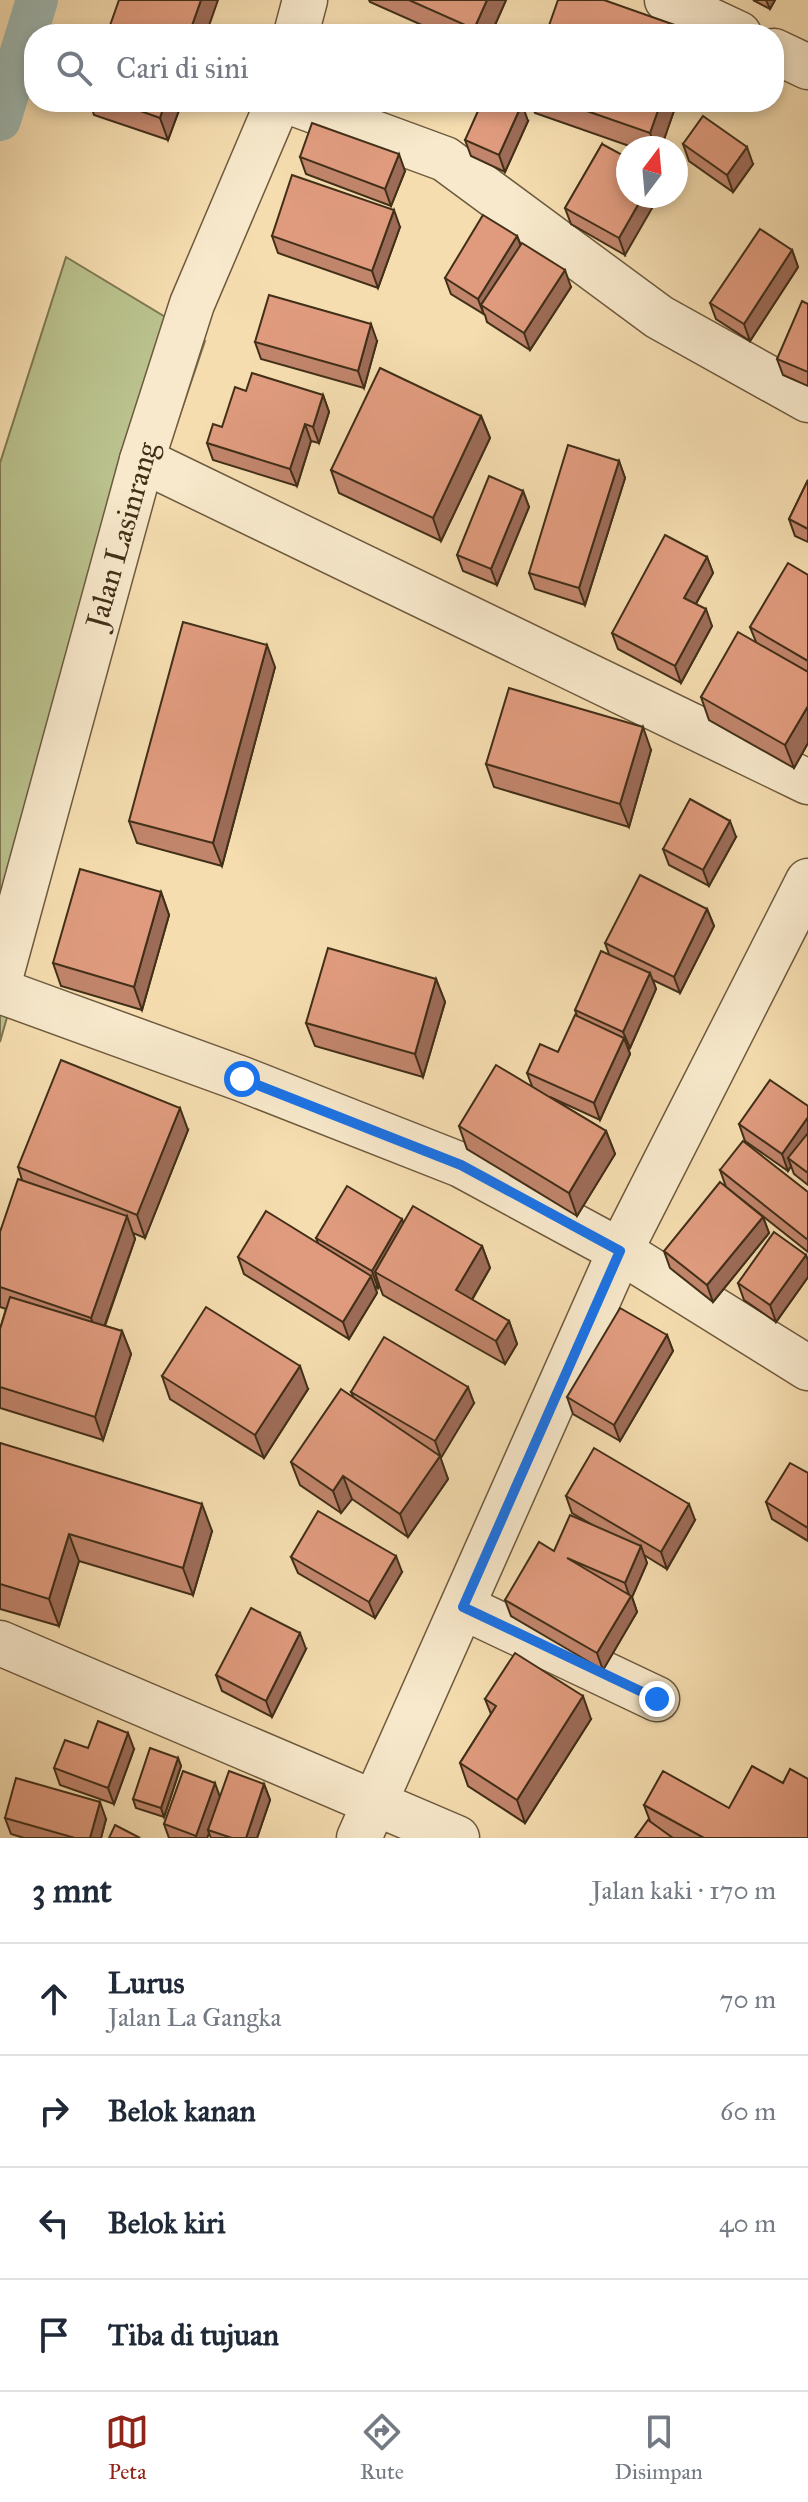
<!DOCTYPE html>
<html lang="id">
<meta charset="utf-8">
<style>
:root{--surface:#fff;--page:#f2f2f3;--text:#1f2937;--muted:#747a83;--line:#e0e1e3;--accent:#8f2418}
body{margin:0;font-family:"IM FELL Great Primer",serif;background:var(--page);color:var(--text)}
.compass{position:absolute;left:616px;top:136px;width:72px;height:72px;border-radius:50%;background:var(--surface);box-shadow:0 4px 12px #0003;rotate:16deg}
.stop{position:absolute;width:24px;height:24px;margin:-18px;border:6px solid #1a73e8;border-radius:50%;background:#fff}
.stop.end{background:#1a73e8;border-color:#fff;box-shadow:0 2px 8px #0008}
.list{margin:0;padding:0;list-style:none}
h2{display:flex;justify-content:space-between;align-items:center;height:104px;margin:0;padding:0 32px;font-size:34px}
h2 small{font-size:26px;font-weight:400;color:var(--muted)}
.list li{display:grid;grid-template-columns:52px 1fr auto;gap:24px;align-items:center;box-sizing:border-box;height:112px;padding:0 32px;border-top:2px solid var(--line)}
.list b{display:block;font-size:30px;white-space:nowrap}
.list p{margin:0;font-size:26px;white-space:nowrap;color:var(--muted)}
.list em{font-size:26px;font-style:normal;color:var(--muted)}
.icon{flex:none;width:44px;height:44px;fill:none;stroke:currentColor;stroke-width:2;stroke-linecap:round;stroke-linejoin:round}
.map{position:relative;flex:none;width:808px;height:1838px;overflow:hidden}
.search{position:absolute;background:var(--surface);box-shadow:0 4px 12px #0003;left:24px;right:24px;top:24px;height:88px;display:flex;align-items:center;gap:20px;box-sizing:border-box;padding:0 28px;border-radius:32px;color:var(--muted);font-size:30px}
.sheet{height:552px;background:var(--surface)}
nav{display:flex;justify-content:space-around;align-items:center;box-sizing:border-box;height:112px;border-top:2px solid var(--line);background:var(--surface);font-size:22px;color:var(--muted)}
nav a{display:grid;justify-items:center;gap:4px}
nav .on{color:var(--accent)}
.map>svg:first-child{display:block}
</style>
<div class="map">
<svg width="808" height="1838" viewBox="0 0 808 1838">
<rect width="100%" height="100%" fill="#f5ddb0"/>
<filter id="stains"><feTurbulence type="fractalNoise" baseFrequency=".0025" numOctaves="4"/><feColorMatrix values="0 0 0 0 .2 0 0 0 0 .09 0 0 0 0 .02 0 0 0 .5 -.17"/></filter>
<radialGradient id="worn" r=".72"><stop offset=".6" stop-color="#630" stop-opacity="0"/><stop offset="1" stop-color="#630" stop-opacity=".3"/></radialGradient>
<path fill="#bac28d" stroke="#7e7852" stroke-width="2" d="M66,257L205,341L164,462L0,1042V463Z"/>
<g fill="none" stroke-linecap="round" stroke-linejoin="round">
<path stroke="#9fbab4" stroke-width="42" d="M0,120L37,0"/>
<g stroke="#6e5a3e" stroke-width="47">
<g id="minor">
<path d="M667,0L739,34"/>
<path d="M296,34L305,0"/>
<path d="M774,51L808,67"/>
<path d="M290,102L445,159L659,317L808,400"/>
<path d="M142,460L808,782"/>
<path d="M0,979L142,460L192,304L278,102"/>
<path d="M0,991L242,1079L461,1165L620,1251L808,1368"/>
<path d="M463,1607L657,1699"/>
<path d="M0,1643L457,1838"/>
<path d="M359,1838L620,1251L808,881"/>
</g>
</g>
<use href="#minor" stroke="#f8e9cc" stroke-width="44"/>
</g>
<g fill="#c1856c" stroke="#412f18" stroke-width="2">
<path d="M369,0H506L491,34H442L370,2Z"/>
<path d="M753,0H775L770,9Z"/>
<path d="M90,102H182L168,140L94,115Z"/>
<path d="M531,102H677L661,148H635L535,113Z"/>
<path d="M528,121L505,172L471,156L465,140Z"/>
<path d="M602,144L625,255L571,224L565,208Z"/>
<path d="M683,144L753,164L733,192L689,161Z"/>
<path d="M300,157L405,171L391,206L306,174Z"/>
<path d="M400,227L378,288L278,253L272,236Z"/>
<path d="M517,236L521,245L571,287L530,350L487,322L485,315L451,294L445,278Z"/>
<path d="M792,250L798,267L750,341L716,319L710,303Z"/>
<path d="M808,304V386L783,375L777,359Z"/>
<path d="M377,341L364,388L261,359L255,342Z"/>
<path d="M246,391L323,395L329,412L319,443L311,441L297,486L213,460L207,443L222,427Z"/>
<path d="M481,416L490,438L441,541L339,493L331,470Z"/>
<path d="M619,461L625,478L585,605L535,589L529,573Z"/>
<path d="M808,480V542L795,536L789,519Z"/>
<path d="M523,491L529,507L497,585L463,571L457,555Z"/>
<path d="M707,557L713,573L696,604L712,626L681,683L618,649L612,633Z"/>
<path d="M808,575V743L794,768L709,720L701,697L756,642L750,627Z"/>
<path d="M275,667L222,866L137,843L129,821Z"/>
<path d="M651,750L629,827L494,787L486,764Z"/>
<path d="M736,837L709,886L669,865L663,849Z"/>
<path d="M161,892L169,915L142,1010L61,986L53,963Z"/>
<path d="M707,909L714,926L680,993L653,980L656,989L630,1048H628L630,1054L600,1120L550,1097L606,1131L615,1154L577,1216L467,1149L459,1126L532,1086L527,1073L558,1052L577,1016L575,1010L609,954L605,943Z"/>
<path d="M436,979L445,1002L423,1077L315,1046L306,1023Z"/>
<path d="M808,1106V1185L794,1174L791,1166L788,1171L745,1141L739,1124Z"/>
<path d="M188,1130L145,1238L133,1233L135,1239L105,1326L122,1331L131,1354L103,1440L0,1408V1329L6,1309L0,1307V1232L22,1180L18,1167Z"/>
<path d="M720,1170L808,1192V1252L726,1187Z"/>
<path d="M763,1217L769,1233L713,1302L670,1268L664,1251Z"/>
<path d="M404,1222L482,1246L490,1268L472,1300L509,1321L517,1344L505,1364L383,1295L379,1285L378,1288L374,1286L377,1293L349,1339L244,1274L238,1257L318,1243L316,1238Z"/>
<path d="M806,1255L808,1261V1277L776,1322L744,1300L738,1283Z"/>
<path d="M667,1335L673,1351L620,1441L573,1414L567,1397Z"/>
<path d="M162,1376L308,1389L264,1458L170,1399Z"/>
<path d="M351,1392L474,1403L440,1458L448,1479L408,1537L352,1499L341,1513L300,1485L291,1462L354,1398Z"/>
<path d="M0,1443L212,1531L193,1595L79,1561L59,1626L0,1609Z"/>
<path d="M808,1473V1541L772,1519L766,1502Z"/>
<path d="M566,1496L695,1520L667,1569L644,1555L647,1563L632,1597L637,1612L603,1670L511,1616L505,1600L554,1551L591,1524L572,1513Z"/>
<path d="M291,1557L402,1572L375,1618L298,1573Z"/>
<path d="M306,1649L272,1717L222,1691L216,1675Z"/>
<path d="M485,1699L591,1719L525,1823L468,1786L460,1763L491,1714Z"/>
<path d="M88,1748L134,1749L114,1804L60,1785L54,1768Z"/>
<path d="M178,1758L181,1766L164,1817L136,1808L133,1799Z"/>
<path d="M783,1783L808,1838H635L650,1821L644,1805L729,1808Z"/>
<path d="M264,1784L270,1800L257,1838H211L209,1833L207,1838H169L164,1824L220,1796Z"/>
<path d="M5,1818L106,1819L101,1838H24L11,1834Z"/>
</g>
<g fill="#9d6c58" stroke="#412f18" stroke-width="2">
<path d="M201,0H218L206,34H189Z"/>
<path d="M487,0H506L491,34H476L474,29Z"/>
<path d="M766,0H775L770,9Z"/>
<path d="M165,102H182L168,140L160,118Z"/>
<path d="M661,102H677L661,148H656L650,133Z"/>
<path d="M522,104L528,121L505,172L499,155Z"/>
<path d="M747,147L753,164L733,192L727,175Z"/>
<path d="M399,154L405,171L391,206L385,189Z"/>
<path d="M643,196H659L625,255L619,238Z"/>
<path d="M394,210L400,227L378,288L372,271Z"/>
<path d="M517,236L523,252L481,305L484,315L478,299Z"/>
<path d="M792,250L798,267L750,341L744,324Z"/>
<path d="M565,270L571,287L530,350L524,333Z"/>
<path d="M371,324L377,341L364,388L358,371Z"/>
<path d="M323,395L329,412L319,443L313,427Z"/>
<path d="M481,416L490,438L441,541L433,518Z"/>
<path d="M305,424L311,441L297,486L290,469Z"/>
<path d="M619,461L625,478L585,605L579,588Z"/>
<path d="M523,491L529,507L497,585L491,569Z"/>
<path d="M707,557L713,573L690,614L684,598Z"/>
<path d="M706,609L712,626L681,683L675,666Z"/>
<path d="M267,645L275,667L222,866L213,843Z"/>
<path d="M808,706V743L794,768L785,745Z"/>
<path d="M643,727L651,750L629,827L620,804Z"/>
<path d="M730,821L736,837L709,886L703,870Z"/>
<path d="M161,892L169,915L142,1010L134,987Z"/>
<path d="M707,909L714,926L680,993L674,977Z"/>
<path d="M650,973L656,989L630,1048L623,1032Z"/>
<path d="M436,979L445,1002L423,1077L415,1054Z"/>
<path d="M624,1038L630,1054L600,1120L594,1103Z"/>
<path d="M180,1108L188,1130L145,1238L137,1215Z"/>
<path d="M808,1117V1142L788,1158L791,1166L788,1171L782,1154Z"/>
<path d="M606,1131L615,1154L577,1216L569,1193Z"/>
<path d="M127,1216L135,1239L99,1341L91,1318Z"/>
<path d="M763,1217L769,1233L713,1302L707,1285Z"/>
<path d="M402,1219L408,1235L375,1272L379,1285L378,1288L372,1271Z"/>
<path d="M482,1246L490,1268L464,1313L456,1290Z"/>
<path d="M806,1255L808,1261V1277L776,1322L770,1305Z"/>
<path d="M371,1276L377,1293L349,1339L343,1322Z"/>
<path d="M509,1321L517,1344L505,1364L496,1341Z"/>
<path d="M122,1331L131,1354L103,1440L95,1417Z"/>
<path d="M667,1335L673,1351L620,1441L614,1425Z"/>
<path d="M300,1366L308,1389L264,1458L255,1435Z"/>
<path d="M468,1387L474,1403L441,1458L435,1441Z"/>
<path d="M440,1456L448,1479L408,1537L400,1514Z"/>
<path d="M343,1476L352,1499L341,1513L333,1491Z"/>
<path d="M202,1504L212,1531L193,1595L183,1568Z"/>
<path d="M689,1504L695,1520L667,1569L661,1552Z"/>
<path d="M69,1534L79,1561L59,1626L49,1599Z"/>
<path d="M641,1546L647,1563L632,1597L637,1612L603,1670L597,1653L630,1598L625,1583Z"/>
<path d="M396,1556L402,1572L375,1618L369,1602Z"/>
<path d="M300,1633L306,1649L272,1717L266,1701Z"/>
<path d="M583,1696L591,1719L525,1823L517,1800Z"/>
<path d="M128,1733L134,1749L114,1804L108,1788Z"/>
<path d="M178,1758L181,1766L164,1817L161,1808Z"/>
<path d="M215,1783L221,1800L208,1830L209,1833L207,1838H196V1836Z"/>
<path d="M264,1784L270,1800L257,1838H246Z"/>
<path d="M100,1802L106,1819L101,1838H90Z"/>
</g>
<g fill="#e09b7e" stroke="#412f18" stroke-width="2">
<path d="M119,0H201L189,34H107Z"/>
<path d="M409,0H487L474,29Z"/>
<path d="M558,0H604L686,29L685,34H546Z"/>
<path d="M115,102H165L160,118Z"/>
<path d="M482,102H517L522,104L499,155L465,140Z"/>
<path d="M561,102H661L650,133Z"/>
<path d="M703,116L747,147L727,175L683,144Z"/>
<path d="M312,123L399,154L385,189L300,157Z"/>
<path d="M602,144L628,158V196H643L619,238L565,208Z"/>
<path d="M292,175L394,210L372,271L272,236Z"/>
<path d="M483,215L517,236L478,299L445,278Z"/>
<path d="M760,229L792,250L744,324L710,303Z"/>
<path d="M522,243L565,270L524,333L481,305Z"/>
<path d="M269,295L371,324L358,371L255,342Z"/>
<path d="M802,301L808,304V372L777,359Z"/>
<path d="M380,368L481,416L433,518L331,470Z"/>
<path d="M252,373L323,395L313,427L305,424L290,469L207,443L213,424L222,427L235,387L246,391Z"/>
<path d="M568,445L619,461L579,588L529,573Z"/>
<path d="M489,476L523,491L491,569L457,555Z"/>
<path d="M808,480V529L789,519Z"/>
<path d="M665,535L707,557L684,598L706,609L675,666L612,633Z"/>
<path d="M788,563L808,575V661L750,627Z"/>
<path d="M183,622L267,645L213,843L129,821Z"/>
<path d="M738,632L808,672V706L785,745L701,697Z"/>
<path d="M509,688L643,727L620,804L486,764Z"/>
<path d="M690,799L730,821L703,870L663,849Z"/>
<path d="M80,869L161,892L134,987L53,963Z"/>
<path d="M640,875L707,909L674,977L605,943Z"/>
<path d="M328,948L436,979L415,1054L306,1023Z"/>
<path d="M601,951L650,973L623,1032L575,1010Z"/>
<path d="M575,1015L624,1038L594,1103L527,1073L540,1044L558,1052Z"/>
<path d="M61,1060L180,1108L137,1215L18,1167Z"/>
<path d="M496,1065L606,1131L569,1193L459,1126Z"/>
<path d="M770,1080L808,1106V1117L782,1154L739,1124Z"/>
<path d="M808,1133V1173L788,1158Z"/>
<path d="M743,1141L808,1192V1240L720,1170Z"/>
<path d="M18,1179L127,1216L91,1318L0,1287V1232Z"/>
<path d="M720,1182L763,1217L707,1285L664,1251Z"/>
<path d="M347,1186L402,1219L372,1271L316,1238Z"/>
<path d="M413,1206L482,1246L456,1290L509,1321L496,1341L375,1272Z"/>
<path d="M266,1211L371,1276L343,1322L238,1257Z"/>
<path d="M774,1232L806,1255L770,1305L738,1283Z"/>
<path d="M10,1297L122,1331L95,1417L0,1387V1329Z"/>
<path d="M206,1307L300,1366L255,1435L162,1376Z"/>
<path d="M620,1308L667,1335L614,1425L567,1397Z"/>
<path d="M384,1337L468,1387L435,1441L351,1392Z"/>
<path d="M341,1389L440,1456L400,1514L343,1476L333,1491L291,1462Z"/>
<path d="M0,1443L202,1504L183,1568L69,1534L49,1599L0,1584Z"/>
<path d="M594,1448L689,1504L661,1552L566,1496Z"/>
<path d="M790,1463L808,1473V1528L766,1502Z"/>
<path d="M318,1511L396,1556L369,1602L291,1557Z"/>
<path d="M570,1515L641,1546L625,1583L567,1558L631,1596L597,1653L505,1600L539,1542L554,1551Z"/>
<path d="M251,1608L300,1633L266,1701L216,1675Z"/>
<path d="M515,1653L583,1696L517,1800L460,1763L496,1706L485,1699Z"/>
<path d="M98,1721L128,1733L108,1788L54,1768L65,1740L88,1748Z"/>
<path d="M150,1748L178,1758L161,1808L133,1799Z"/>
<path d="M752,1766L783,1783L790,1769L808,1779V1838H704L644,1805L663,1771L729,1808Z"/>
<path d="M183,1771L215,1783L196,1836L164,1824Z"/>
<path d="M229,1771L264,1784L246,1838H232L208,1830Z"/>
<path d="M16,1778L100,1802L90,1838H75L5,1818Z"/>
<path d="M648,1820L673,1838H635Z"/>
<path d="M115,1825L140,1838H109Z"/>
</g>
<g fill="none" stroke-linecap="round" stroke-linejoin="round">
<path stroke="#1a73e8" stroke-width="10" d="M242,1079L461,1165L620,1251L463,1607L657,1699"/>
</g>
<g text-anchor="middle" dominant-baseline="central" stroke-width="7" stroke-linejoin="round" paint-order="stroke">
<g font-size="30" fill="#412f18" stroke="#f8e9cc">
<text transform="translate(122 535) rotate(-74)">Jalan Lasinrang</text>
</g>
</g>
<rect width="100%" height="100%" filter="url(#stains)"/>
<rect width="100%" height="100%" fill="url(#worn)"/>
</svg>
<svg class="compass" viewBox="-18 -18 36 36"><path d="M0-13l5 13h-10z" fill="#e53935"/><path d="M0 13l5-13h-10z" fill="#747a83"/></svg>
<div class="stop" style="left:242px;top:1079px"></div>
<div class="stop end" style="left:657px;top:1699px"></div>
<div class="search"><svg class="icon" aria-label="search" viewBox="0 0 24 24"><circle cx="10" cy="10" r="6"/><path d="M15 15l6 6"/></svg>Cari di sini</div>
</div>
<section class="sheet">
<h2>3 mnt<small>Jalan kaki · 170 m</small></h2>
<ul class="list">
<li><svg class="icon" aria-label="ahead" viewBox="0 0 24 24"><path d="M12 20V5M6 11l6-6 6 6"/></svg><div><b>Lurus</b><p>Jalan La Gangka</p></div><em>70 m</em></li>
<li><svg class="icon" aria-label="right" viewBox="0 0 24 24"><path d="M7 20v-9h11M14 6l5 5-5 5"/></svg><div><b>Belok kanan</b></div><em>60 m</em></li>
<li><svg class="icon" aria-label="left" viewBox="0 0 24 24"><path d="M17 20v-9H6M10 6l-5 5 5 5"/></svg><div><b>Belok kiri</b></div><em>40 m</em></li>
<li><svg class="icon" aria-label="arrive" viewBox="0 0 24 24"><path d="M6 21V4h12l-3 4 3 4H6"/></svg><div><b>Tiba di tujuan</b></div></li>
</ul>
</section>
<nav>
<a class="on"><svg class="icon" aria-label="map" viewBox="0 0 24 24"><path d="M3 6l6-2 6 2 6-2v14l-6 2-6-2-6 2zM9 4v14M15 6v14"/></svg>Peta</a>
<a><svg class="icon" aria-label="directions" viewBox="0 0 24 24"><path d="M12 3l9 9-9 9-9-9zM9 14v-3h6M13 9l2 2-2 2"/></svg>Rute</a>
<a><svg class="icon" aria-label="saved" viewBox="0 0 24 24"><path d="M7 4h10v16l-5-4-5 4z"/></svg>Disimpan</a>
</nav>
